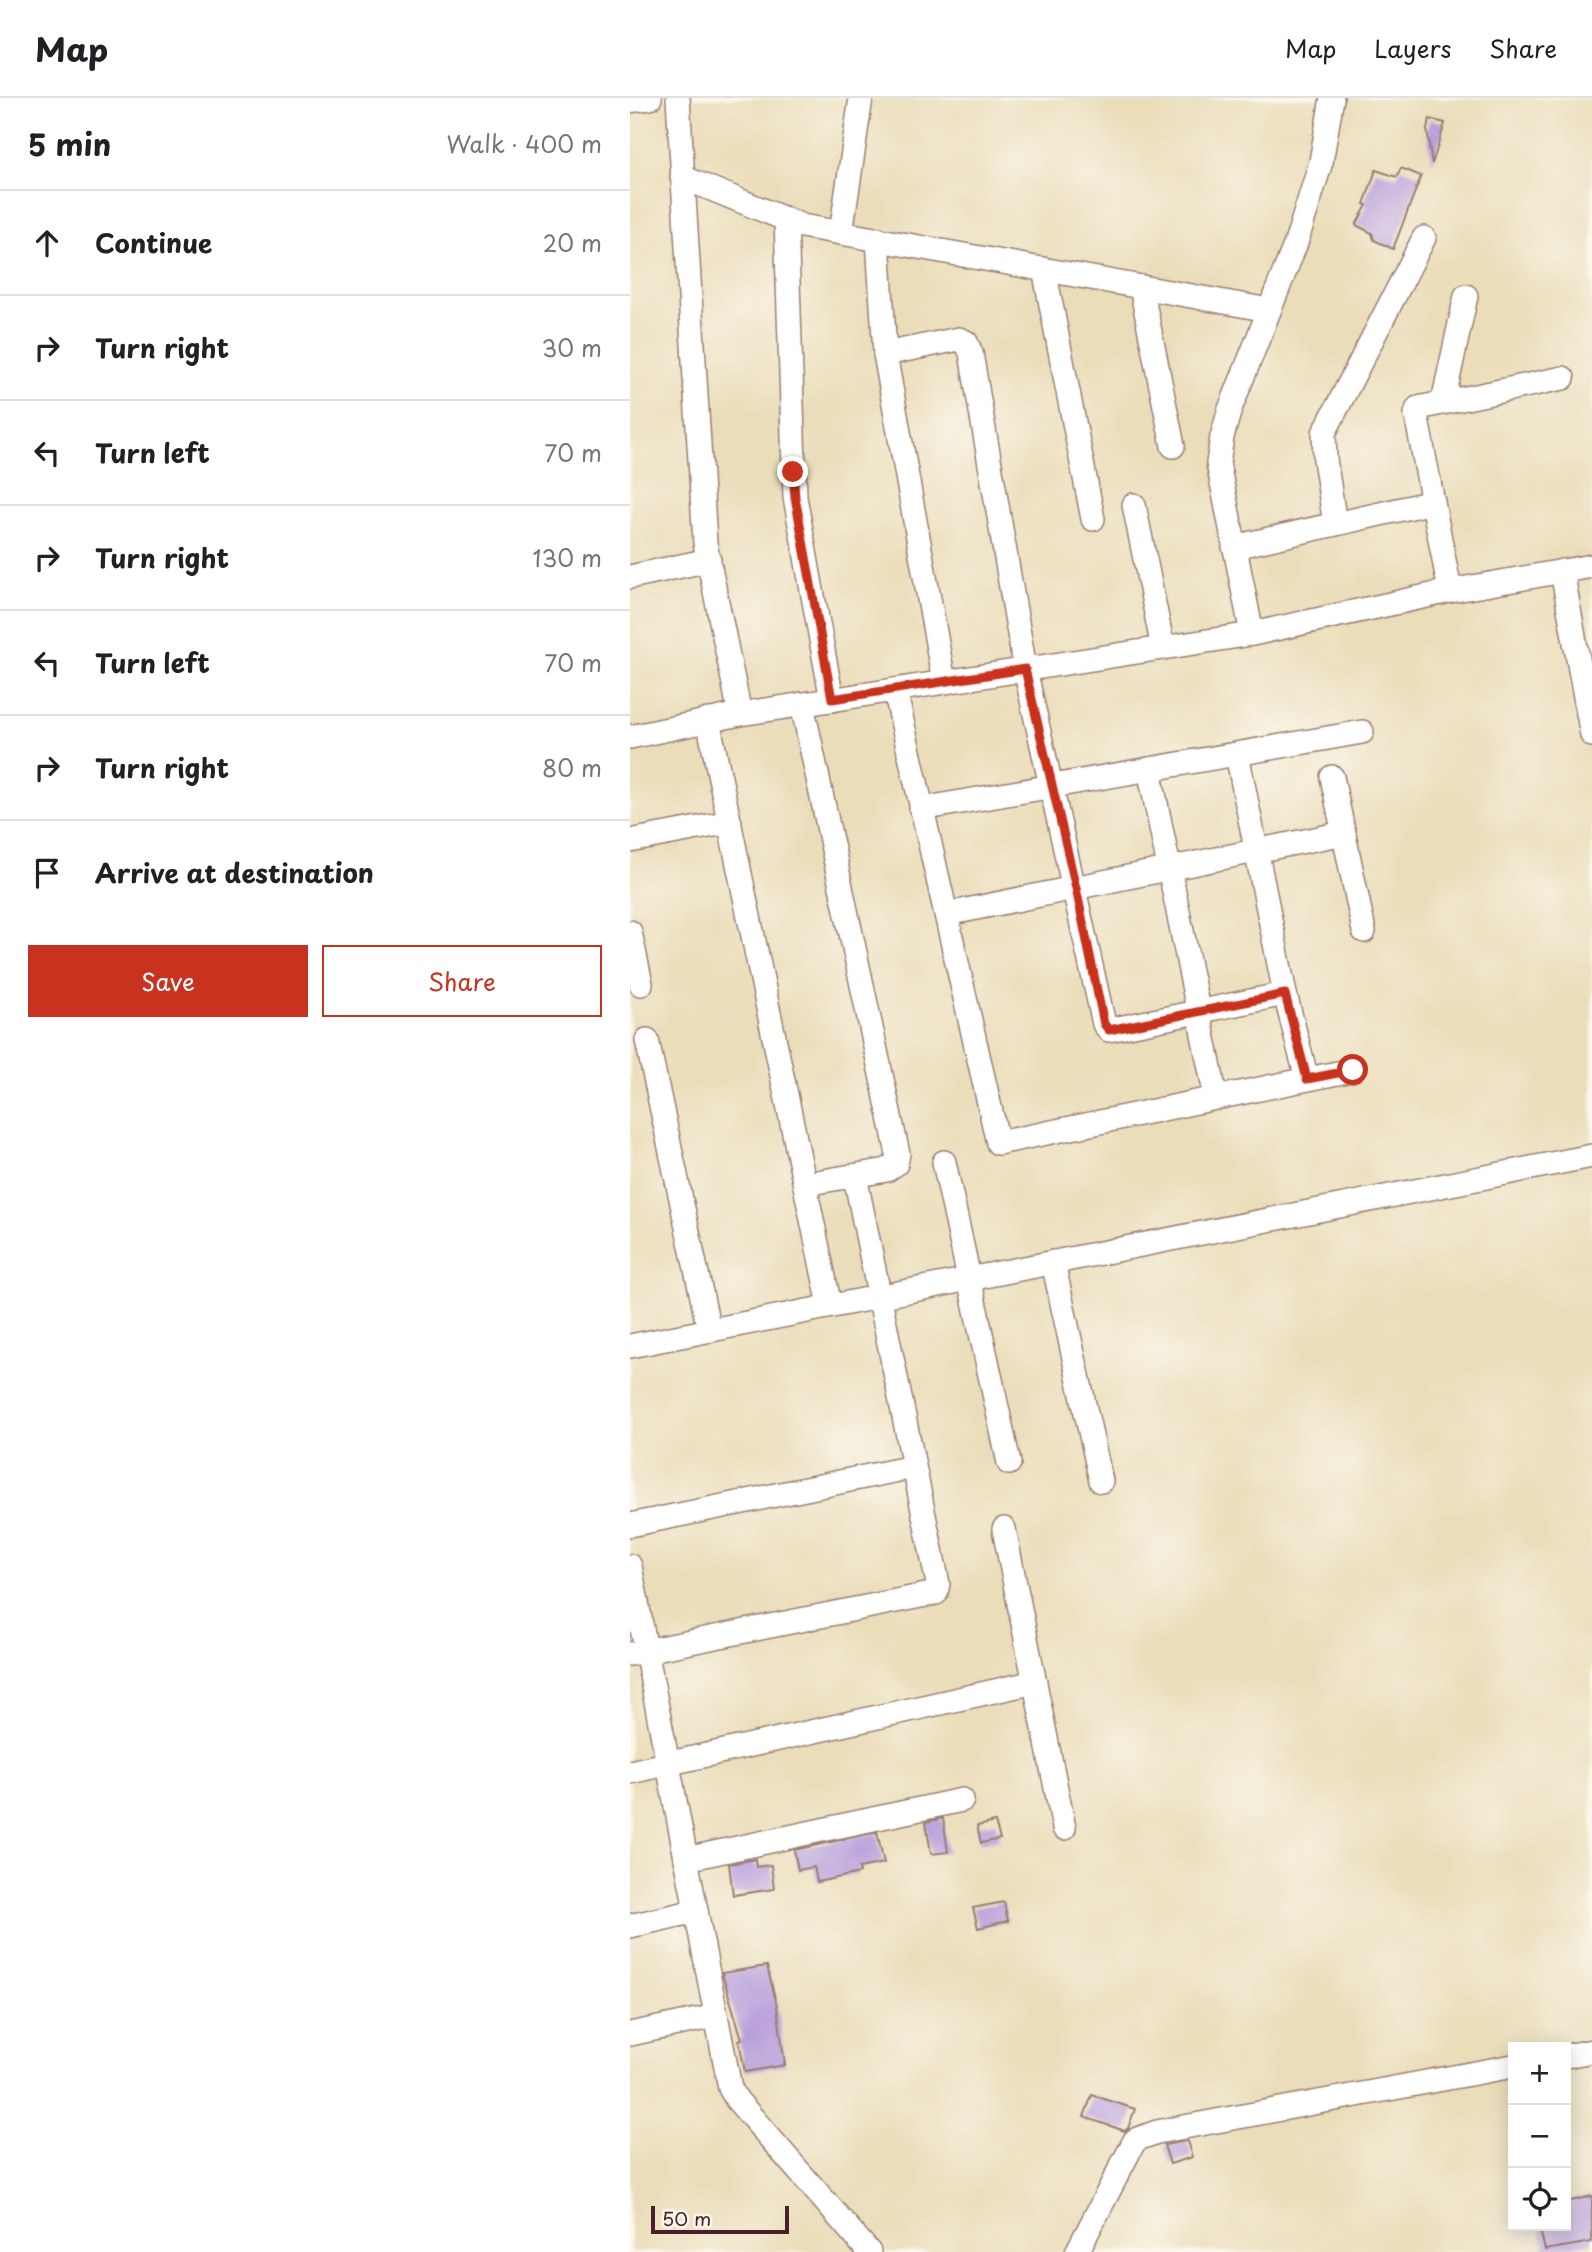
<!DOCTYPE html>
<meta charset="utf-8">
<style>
:root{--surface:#fff;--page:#f6f6f6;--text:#202124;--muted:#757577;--line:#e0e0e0;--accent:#c8321e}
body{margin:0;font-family:"Playpen Sans",sans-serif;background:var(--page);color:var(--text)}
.controls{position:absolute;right:21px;bottom:21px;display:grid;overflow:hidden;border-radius:0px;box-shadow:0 4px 18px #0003}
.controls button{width:63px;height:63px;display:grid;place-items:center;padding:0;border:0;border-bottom:2px solid var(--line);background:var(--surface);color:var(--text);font:35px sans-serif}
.scale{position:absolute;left:21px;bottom:18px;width:138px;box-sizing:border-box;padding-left:7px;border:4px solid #4a1f2b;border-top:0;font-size:19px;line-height:24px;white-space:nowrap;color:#4a1f2b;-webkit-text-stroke:5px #fbf7ec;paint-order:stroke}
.stop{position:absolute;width:21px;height:21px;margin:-16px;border:5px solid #c8321e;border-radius:50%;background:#fff}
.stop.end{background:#c8321e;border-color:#fff;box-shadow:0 2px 7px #0008}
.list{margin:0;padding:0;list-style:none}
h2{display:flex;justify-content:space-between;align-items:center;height:91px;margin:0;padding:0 28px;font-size:30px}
h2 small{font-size:23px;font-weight:400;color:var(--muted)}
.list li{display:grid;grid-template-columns:46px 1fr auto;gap:21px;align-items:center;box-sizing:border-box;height:105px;padding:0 28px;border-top:2px solid var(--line)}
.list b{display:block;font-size:26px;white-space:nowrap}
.list em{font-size:23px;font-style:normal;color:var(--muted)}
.actions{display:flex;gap:14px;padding:21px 28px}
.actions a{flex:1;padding:16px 0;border:2px solid var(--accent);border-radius:0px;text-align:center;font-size:24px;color:var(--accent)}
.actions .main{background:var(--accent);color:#fff}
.icon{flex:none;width:38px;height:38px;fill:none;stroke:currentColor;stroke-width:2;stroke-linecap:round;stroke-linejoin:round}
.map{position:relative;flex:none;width:962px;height:2154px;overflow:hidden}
header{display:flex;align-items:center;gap:42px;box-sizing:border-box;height:98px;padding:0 35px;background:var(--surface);border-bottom:2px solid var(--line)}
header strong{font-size:33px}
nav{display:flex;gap:38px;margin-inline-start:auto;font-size:24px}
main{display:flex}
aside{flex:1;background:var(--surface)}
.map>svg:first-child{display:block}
</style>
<header>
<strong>Map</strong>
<nav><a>Map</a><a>Layers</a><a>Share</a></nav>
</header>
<main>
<aside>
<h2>5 min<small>Walk · 400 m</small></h2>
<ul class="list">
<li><svg class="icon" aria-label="ahead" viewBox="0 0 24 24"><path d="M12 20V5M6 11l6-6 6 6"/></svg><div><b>Continue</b></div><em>20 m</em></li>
<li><svg class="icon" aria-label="right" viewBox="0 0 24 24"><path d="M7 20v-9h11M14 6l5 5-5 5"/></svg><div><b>Turn right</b></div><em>30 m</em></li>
<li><svg class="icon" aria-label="left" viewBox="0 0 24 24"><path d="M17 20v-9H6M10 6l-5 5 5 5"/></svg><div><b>Turn left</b></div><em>70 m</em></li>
<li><svg class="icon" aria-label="right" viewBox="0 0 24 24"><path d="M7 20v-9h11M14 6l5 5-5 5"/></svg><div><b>Turn right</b></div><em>130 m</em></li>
<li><svg class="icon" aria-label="left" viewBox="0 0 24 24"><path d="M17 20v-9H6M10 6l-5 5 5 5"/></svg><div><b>Turn left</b></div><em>70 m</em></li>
<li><svg class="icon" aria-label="right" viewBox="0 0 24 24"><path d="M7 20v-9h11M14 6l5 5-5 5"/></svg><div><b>Turn right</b></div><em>80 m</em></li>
<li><svg class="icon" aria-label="arrive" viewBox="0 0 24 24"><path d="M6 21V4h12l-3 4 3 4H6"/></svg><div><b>Arrive at destination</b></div></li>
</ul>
<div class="actions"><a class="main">Save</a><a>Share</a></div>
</aside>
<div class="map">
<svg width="962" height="2154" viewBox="0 0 962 2154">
<rect width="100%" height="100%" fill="#fbf7ec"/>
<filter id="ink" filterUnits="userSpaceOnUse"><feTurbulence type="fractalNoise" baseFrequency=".0143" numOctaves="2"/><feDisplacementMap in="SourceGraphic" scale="14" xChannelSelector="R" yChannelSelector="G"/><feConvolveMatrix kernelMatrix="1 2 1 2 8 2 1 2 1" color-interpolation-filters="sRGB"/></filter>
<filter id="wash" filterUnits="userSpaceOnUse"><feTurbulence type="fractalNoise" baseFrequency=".00686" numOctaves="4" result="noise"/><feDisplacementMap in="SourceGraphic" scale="28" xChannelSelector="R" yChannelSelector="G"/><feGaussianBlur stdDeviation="1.57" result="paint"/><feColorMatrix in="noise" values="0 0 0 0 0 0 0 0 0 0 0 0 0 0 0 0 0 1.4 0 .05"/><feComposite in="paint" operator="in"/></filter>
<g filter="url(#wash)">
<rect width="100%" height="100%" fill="#eaddb9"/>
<g id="blocks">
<g fill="#b79edb">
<path d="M800,21L815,25L802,66L797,31Z"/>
<path d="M771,70L791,78L763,151L744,142L742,135L726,127L737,107L734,106L746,72L767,79Z"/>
<path d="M313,1720L318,1754L301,1756L296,1724Z"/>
<path d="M365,1724L370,1741L351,1745L347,1728Z"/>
<path d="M247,1734L254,1765L229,1770L230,1775L187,1784L184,1769L168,1772L164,1752Z"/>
<path d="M125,1761L126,1769L141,1767L144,1791L103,1797L99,1766Z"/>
<path d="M374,1804L378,1823L348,1830L343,1810Z"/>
<path d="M137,1868L147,1908L155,1967L115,1974L109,1942L112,1941L92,1875Z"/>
<path d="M462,1997L505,2011L498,2030L495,2033L454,2019Z"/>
<path d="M557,2043L562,2059L540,2066L534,2047Z"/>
<path d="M962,2098V2144L915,2152L909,2128H936V2104Z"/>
</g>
</g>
</g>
<g filter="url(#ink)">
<use href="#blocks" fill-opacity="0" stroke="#9a7e72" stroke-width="2"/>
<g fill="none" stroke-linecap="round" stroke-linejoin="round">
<g stroke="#9a7e72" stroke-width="26">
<g id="minor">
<path d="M48,0L75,445L110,616"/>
<path d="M0,3L20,0"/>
<path d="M52,79L172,128L639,212"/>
<path d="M156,121L165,399L202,602"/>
<path d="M211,135L231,0"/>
<path d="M248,141L255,256L314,584"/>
<path d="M414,171L463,421"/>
<path d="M511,189L543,348"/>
<path d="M255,256L329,241L336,244L341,255L395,571L474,926L479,932L655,896"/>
<path d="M813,304L836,198"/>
<path d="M504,407L533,550"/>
<path d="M705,426L695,361L694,335L794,140"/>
<path d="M604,449L803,404"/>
<path d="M932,473L962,637"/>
<path d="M0,479L79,462"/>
<path d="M820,493L786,316L788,310L933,280"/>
<path d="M622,536L588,365L592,339L600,311L666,145L691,64L702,0"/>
<path d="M265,592L368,1045L722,972"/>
<path d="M172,606L268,1056L266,1066L257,1072L175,1086"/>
<path d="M78,622L200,1208"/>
<path d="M0,639L110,616L622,536L820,493L962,468"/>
<path d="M607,656L655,896L677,981"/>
<path d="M519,671L586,1000"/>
<path d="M702,679L734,833"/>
<path d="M291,711L732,634"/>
<path d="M0,743L100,724"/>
<path d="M317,816L714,735"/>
<path d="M0,834L11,886"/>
<path d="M17,942L79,1232"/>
<path d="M314,1064L379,1365"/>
<path d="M423,1164L471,1383"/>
<path d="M0,1248L962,1058"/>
<path d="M0,1427L283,1369"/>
<path d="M374,1431L434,1730"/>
<path d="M0,1468L100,1990L107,2002L239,2154"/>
<path d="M0,1556L306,1495L308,1486L225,1078"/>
<path d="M0,1674L405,1584"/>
<path d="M56,1761L332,1702"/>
<path d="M0,1828L66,1813"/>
<path d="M0,1936L86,1918"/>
<path d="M936,1958L962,1953"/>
<path d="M447,2154L505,2042L527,2034L883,1968"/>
</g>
</g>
<use href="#minor" stroke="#fff" stroke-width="23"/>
</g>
</g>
<g fill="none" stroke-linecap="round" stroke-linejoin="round" filter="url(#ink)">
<path stroke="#c8321e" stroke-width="9" d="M163,374L165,399L202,601L395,571L446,790L474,926L479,932L655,896L677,981L723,972"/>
</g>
</svg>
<div class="controls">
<button>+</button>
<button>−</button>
<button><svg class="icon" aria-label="locate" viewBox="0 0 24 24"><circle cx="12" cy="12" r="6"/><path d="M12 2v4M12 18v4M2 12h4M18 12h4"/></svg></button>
</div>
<div class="scale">50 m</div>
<div class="stop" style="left:723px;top:972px"></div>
<div class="stop end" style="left:163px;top:374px"></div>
</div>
</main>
